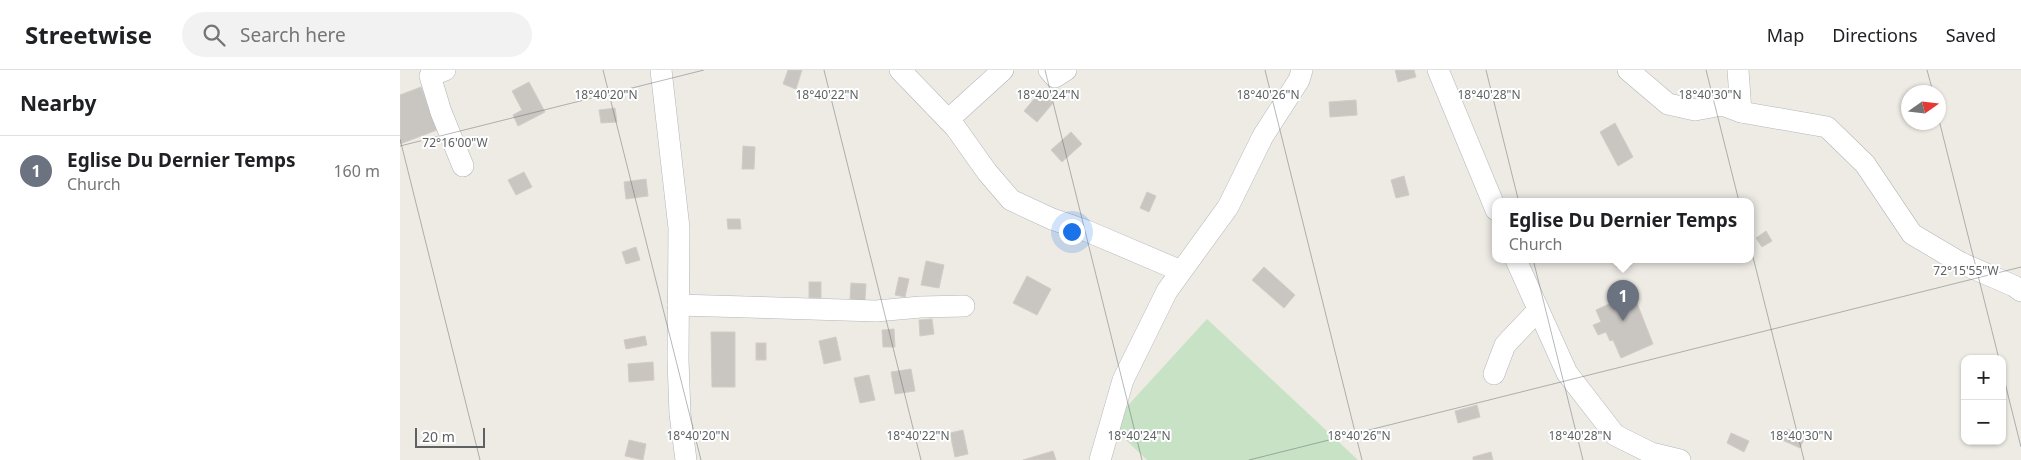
<!DOCTYPE html>
<meta charset="utf-8">
<style>
:root{--surface:#fff;--page:#f2f2f2;--text:#202124;--muted:#757577;--line:#e0e0e0;--accent:#d64343}
body{margin:0;font-family:"Noto Sans",sans-serif;background:var(--page);color:var(--text)}
.controls{position:absolute;right:15px;bottom:15px;display:grid;overflow:hidden;border-radius:10px;box-shadow:0 1px 4px #0004}
.controls button{width:45px;height:45px;display:grid;place-items:center;padding:0;border:0;border-bottom:1px solid var(--line);background:var(--surface);color:var(--text);font:25px sans-serif}
.compass{position:absolute;left:1501px;top:15px;width:45px;height:45px;border-radius:50%;background:var(--surface);box-shadow:0 1px 4px #0004;rotate:76deg}
.scale{position:absolute;left:15px;bottom:12px;width:70px;box-sizing:border-box;padding-left:5px;border:2px solid #5d6164;border-top:0;font-size:14px;line-height:18px;white-space:nowrap;color:#5d6164;-webkit-text-stroke:4px #fff;paint-order:stroke}
.you{position:absolute;left:671px;top:161px;width:18px;height:18px;margin:-12px;border:4px solid #fff;border-radius:50%;background:#1a73e8;box-shadow:0 0 0 8px #1a73e833}
.badge{display:grid;place-items:center;width:32px;height:32px;border-radius:50%;background:var(--accent);color:#fff;font-size:16px;font-weight:700}
.pin{position:absolute;translate:-50% -41px;filter:drop-shadow(0 1px 2px #0008)}
.pin::after{content:'';position:absolute;top:26px;width:18px;height:15px;background:inherit;clip-path:polygon(0 0,100% 0,50% 100%)}
.popup{position:absolute;left:1092px;top:128px;width:262px;height:65px;box-sizing:border-box;display:grid;place-content:center;border-radius:10px;background:var(--surface);filter:drop-shadow(0 1px 4px #0005);font-size:16px;white-space:nowrap;color:var(--muted)}
.popup b{font-size:19px;color:var(--text)}
.popup::after{content:'';position:absolute;left:50%;top:100%;margin-left:-10px;border:10px solid transparent;border-top-color:var(--surface)}
.list{margin:0;padding:0;list-style:none}
h2{display:flex;justify-content:space-between;align-items:center;height:65px;margin:0;padding:0 20px;font-size:21px}
h2 small{font-size:16px;font-weight:400;color:var(--muted)}
.list li{display:grid;grid-template-columns:32px 1fr auto;gap:15px;align-items:center;box-sizing:border-box;height:70px;padding:0 20px;border-top:1px solid var(--line)}
.list b{display:block;font-size:19px;white-space:nowrap}
.list p{margin:0;font-size:16px;white-space:nowrap;color:var(--muted)}
.list em{font-size:16px;font-style:normal;color:var(--muted)}
.icon{flex:none;width:28px;height:28px;fill:none;stroke:currentColor;stroke-width:2;stroke-linecap:round;stroke-linejoin:round}
.map{position:relative;flex:none;width:1621px;height:390px;overflow:hidden}
header{display:flex;align-items:center;gap:30px;box-sizing:border-box;height:70px;padding:0 25px;background:var(--surface);border-bottom:1px solid var(--line)}
header strong{font-size:24px}
nav{display:flex;gap:28px;margin-inline-start:auto;font-size:18px}
.search{width:350px;height:45px;background:var(--page);display:flex;align-items:center;gap:12px;box-sizing:border-box;padding:0 18px;border-radius:28px;color:var(--muted);font-size:19px}
main{display:flex}
aside{flex:1;background:var(--surface)}
.map>svg:first-child{display:block}
</style>
<header>
<strong>Streetwise</strong>
<div class="search"><svg class="icon" aria-label="search" viewBox="0 0 24 24"><circle cx="10" cy="10" r="6"/><path d="M15 15l6 6"/></svg>Search here</div>
<nav><a>Map</a><a>Directions</a><a>Saved</a></nav>
</header>
<main>
<aside>
<h2>Nearby<small></small></h2>
<ul class="list">
<li><span class="badge" style="background:#6b7280">1</span><div><b>Eglise Du Dernier Temps</b><p>Church</p></div><em>160 m</em></li>
</ul>
</aside>
<div class="map">
<svg width="1621" height="390" viewBox="0 0 1621 390">
<rect width="100%" height="100%" fill="#eeebe5"/>
<path fill="#c7e2c5" d="M807,249L958,390H747L710,355Z"/>
<g fill="#c9c6c2" stroke="#d2ccc4">
<path d="M388,0H402L396,19L383,14Z"/>
<path d="M995,0H1014L1016,7L998,12Z"/>
<path d="M129,12L145,42L118,56L113,45L122,40L112,21Z"/>
<path d="M21,17L37,60L0,74V25Z"/>
<path d="M640,22L653,33L637,52L624,41Z"/>
<path d="M956,30L957,45L930,47L929,32Z"/>
<path d="M215,38L217,52L201,53L199,40Z"/>
<path d="M1215,53L1233,87L1218,96L1200,62Z"/>
<path d="M671,62L682,74L662,92L651,80Z"/>
<path d="M343,76L355,77L354,99H342Z"/>
<path d="M124,102L132,117L116,125L108,110Z"/>
<path d="M1004,106L1009,125L996,128L991,110Z"/>
<path d="M246,109L248,126L226,129L224,112Z"/>
<path d="M747,122L756,126L749,142L740,138Z"/>
<path d="M327,149H340L341,159H328Z"/>
<path d="M1366,161L1372,171L1362,177L1356,168Z"/>
<path d="M236,177L240,190L226,194L222,182Z"/>
<path d="M1216,190H1230L1231,196L1216,197Z"/>
<path d="M526,191L544,195L539,218L521,215Z"/>
<path d="M864,197L895,225L884,238L852,210Z"/>
<path d="M627,206L651,219L637,245L613,233Z"/>
<path d="M499,207L509,209L505,227L495,225Z"/>
<rect x="409" y="212" width="12" height="16"/>
<path d="M451,213L466,214L465,230L450,229Z"/>
<path d="M1233,223L1253,274L1221,288L1213,270L1210,271L1206,262L1198,265L1193,255L1201,252L1196,240Z"/>
<path d="M532,249L534,264L520,266L519,250Z"/>
<path d="M494,259L495,277H483L482,260Z"/>
<path d="M311,262H335V317H312Z"/>
<path d="M245,266L247,275L226,279L224,270Z"/>
<path d="M436,267L441,290L424,294L419,271Z"/>
<rect x="356" y="273" width="10" height="17"/>
<path d="M253,292L254,310L229,312L228,294Z"/>
<path d="M511,299L515,321L495,324L491,302Z"/>
<path d="M469,305L475,330L460,333L454,308Z"/>
<path d="M1077,335L1080,347L1058,353L1055,341Z"/>
<path d="M1387,359L1405,367L1400,378L1382,370Z"/>
<path d="M563,360L568,384L555,387L550,363Z"/>
<path d="M1331,363L1349,371L1344,382L1327,373Z"/>
<path d="M229,370L246,374L243,390L225,386Z"/>
<path d="M653,381L656,390H623Z"/>
<path d="M1091,382L1093,390H1073V387Z"/>
</g>
<g fill="none" stroke-linecap="round" stroke-linejoin="round">
<g stroke="#b2b5b9" stroke-width="22">
<g id="minor">
<path d="M45,0L30,6L41,42L63,96"/>
<path d="M261,0L279,158L278,290L280,344L286,390"/>
<path d="M500,0L555,57L587,102L611,130L652,149L687,161L781,201"/>
<path d="M649,0L655,7L666,0"/>
<path d="M1038,0L1096,140"/>
<path d="M1228,0L1268,34L1295,40L1322,35L1341,42"/>
<path d="M1338,0L1341,42L1427,57L1465,94L1512,164L1561,193L1614,216L1621,221"/>
<path d="M548,50L603,0"/>
<path d="M1116,190L1167,303L1215,365L1251,383L1280,390"/>
<path d="M278,235L476,241L521,237L564,236"/>
<path d="M1094,304L1105,275L1138,240"/>
<path d="M700,390L723,310L767,221L828,137L863,66L899,10L902,0"/>
</g>
</g>
<use href="#minor" stroke="#fff" stroke-width="21"/>
</g>
<path fill="none" stroke="#5d6164" stroke-width="1" stroke-opacity="0.45" d="M203,0L301,390M424,0L521,390M645,0L742,390M865,0L962,390M1086,0L1183,390M1306,0L1404,390M1527,0L1533,22M1538,46L1599,289M0,69L80,390M0,76L304,0M1602,301L1621,377M849,390L1621,197"/>
<g font-size="12" text-anchor="middle" fill="#5d6164" stroke="#fff" stroke-width="4" stroke-linejoin="round" paint-order="stroke">
<text x="206" y="29">18°40'20"N</text>
<text x="427" y="29">18°40'22"N</text>
<text x="648" y="29">18°40'24"N</text>
<text x="868" y="29">18°40'26"N</text>
<text x="1089" y="29">18°40'28"N</text>
<text x="1310" y="29">18°40'30"N</text>
<text x="55" y="77">72°16'00"W</text>
<text x="1566" y="205">72°15'55"W</text>
<text x="298" y="370">18°40'20"N</text>
<text x="518" y="370">18°40'22"N</text>
<text x="739" y="370">18°40'24"N</text>
<text x="959" y="370">18°40'26"N</text>
<text x="1180" y="370">18°40'28"N</text>
<text x="1401" y="370">18°40'30"N</text>
</g>
</svg>
<div class="controls">
<button>+</button>
<button>−</button>
</div>
<svg class="compass" viewBox="-18 -18 36 36"><path d="M0-13l5 13h-10z" fill="#e53935"/><path d="M0 13l5-13h-10z" fill="#757577"/></svg>
<div class="scale">20 m</div>
<div class="you"></div>
<div class="pin badge" style="left:1223px;top:251px;background:#6b7280">1</div>
<div class="popup"><b>Eglise Du Dernier Temps</b>Church</div>
</div>
</main>
